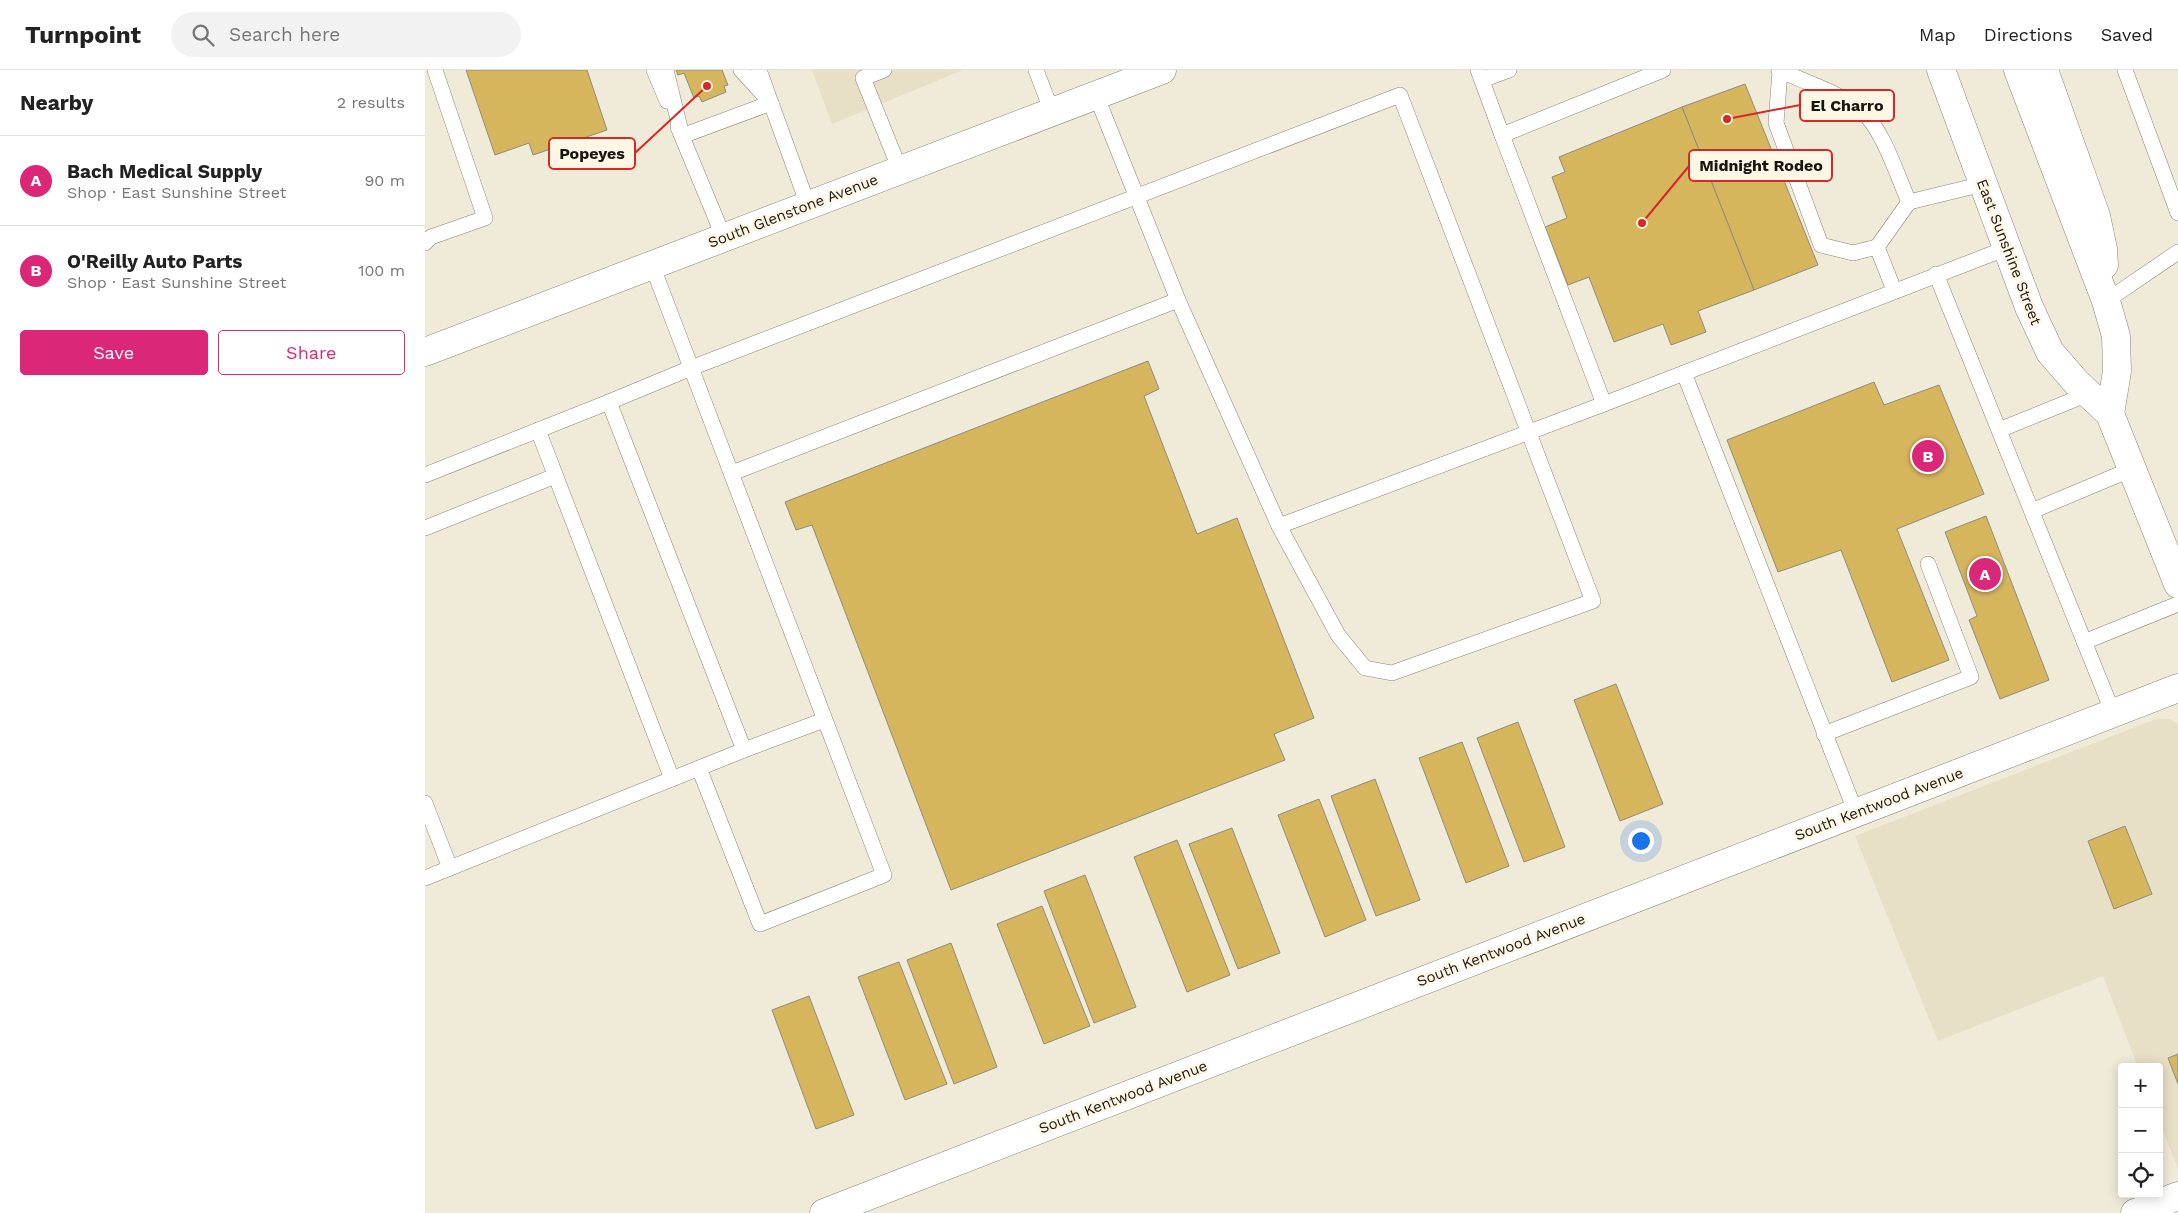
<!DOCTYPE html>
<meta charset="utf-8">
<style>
:root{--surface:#fff;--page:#f2f2f2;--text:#222;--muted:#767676;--line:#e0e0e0;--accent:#db2777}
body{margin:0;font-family:"Work Sans",sans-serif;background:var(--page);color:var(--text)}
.controls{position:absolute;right:15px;bottom:15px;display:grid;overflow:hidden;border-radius:5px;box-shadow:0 2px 12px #0003}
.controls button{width:45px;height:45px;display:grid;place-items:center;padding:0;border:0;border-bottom:1px solid var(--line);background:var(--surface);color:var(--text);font:25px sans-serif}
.you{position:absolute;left:1215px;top:770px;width:18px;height:18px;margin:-12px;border:4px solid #fff;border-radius:50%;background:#1a73e8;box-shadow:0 0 0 8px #1a73e833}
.badge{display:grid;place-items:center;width:32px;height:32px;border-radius:50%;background:var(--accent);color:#fff;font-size:16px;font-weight:700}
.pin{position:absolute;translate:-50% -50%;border:2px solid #fff;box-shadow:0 1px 5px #0006}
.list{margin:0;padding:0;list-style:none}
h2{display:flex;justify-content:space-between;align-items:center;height:65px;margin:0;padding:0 20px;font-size:21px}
h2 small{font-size:16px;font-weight:400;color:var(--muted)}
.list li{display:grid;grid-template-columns:32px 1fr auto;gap:15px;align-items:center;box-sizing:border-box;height:90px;padding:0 20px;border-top:1px solid var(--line)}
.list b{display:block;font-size:19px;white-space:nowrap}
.list p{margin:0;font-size:16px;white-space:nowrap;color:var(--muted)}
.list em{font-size:16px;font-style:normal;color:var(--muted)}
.actions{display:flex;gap:10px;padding:15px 20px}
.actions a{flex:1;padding:11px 0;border:1px solid var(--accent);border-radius:5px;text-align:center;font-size:18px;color:var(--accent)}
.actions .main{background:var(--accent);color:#fff}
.icon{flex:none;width:28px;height:28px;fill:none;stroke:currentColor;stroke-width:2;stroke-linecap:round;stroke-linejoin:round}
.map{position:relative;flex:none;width:1753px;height:1143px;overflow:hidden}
header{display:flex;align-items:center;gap:30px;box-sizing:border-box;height:70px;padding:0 25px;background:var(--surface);border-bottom:1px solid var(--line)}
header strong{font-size:24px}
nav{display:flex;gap:28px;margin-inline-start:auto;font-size:18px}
.search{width:350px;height:45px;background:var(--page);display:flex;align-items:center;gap:12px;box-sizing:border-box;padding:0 18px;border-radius:28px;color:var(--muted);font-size:19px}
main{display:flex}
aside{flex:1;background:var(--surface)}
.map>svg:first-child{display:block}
</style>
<header>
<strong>Turnpoint</strong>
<div class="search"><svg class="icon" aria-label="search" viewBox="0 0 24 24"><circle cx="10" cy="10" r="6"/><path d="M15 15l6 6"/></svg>Search here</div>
<nav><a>Map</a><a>Directions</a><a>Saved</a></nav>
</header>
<main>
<aside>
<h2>Nearby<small>2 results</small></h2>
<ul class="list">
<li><span class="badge">A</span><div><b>Bach Medical Supply</b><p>Shop · East Sunshine Street</p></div><em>90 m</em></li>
<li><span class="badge">B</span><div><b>O'Reilly Auto Parts</b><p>Shop · East Sunshine Street</p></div><em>100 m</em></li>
</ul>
<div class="actions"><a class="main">Save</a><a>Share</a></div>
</aside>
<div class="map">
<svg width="1753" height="1143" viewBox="0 0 1753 1143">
<rect width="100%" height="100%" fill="#f0ead9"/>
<g fill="#e8dfc7">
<path d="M387,0H538L407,54Z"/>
<path d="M1731,649H1745L1753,654V1099L1734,1051V997H1713L1678,906L1513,971L1430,766Z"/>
</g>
<g fill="#d6b65d" stroke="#918b7c">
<path d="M41,0H162L182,60L108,85L104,73L70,85Z"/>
<path d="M251,0H297L303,15L299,16L301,22L277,32L274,26L269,28L259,3L253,5Z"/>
<path d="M1320,14L1393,195L1329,220L1257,37Z"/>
<path d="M1257,37L1329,220L1273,241L1281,262L1246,275L1238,254L1189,272L1164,207L1143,215L1120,157L1142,148L1127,107L1140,102L1134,87Z"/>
<path d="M723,291L734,319L719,326L772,464L812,448L889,648L849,664L860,690L526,820L387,455L371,460L360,432Z"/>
<path d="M1449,312L1459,335L1514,315L1559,424L1472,459L1524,590L1467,612L1416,480L1353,502L1302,370Z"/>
<path d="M1561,446L1624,610L1575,629L1544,550L1552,546L1520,462Z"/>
<path d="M1191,614L1238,734L1195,751L1149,630Z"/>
<path d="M1093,652L1140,777L1099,792L1052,668Z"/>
<path d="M1037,672L1084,796L1041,813L994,688Z"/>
<path d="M950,709L995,830L951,846L906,726Z"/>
<path d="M894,729L941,850L900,867L853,745Z"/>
<path d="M1700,756L1727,824L1689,839L1663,771Z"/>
<path d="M807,758L855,883L813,899L764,774Z"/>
<path d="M752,770L805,905L762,922L709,787Z"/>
<path d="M660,805L711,937L669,953L619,821Z"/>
<path d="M617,836L665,956L619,974L572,854Z"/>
<path d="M526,873L572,997L529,1014L482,890Z"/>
<path d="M474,892L522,1014L480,1030L433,907Z"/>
<path d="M384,926L429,1045L391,1059L347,940Z"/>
<path d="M1753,984V1014L1743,988Z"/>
</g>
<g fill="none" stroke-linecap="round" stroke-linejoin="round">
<g stroke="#8b8576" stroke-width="16">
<g id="service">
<path d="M229,0L242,31"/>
<path d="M241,0L257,66L346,33L316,0"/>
<path d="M334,0L383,135"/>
<path d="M459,0L438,8L475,100"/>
<path d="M611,0L627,42"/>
<path d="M1053,0L1077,65L1238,0"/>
<path d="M1354,0C1377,11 1418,24 1437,41C1458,60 1472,105 1484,132L1558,114"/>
<path d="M1700,0L1753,143"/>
<path d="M1355,1L1351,53L1396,175L1428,183L1452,177"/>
<path d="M1057,10L1084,0"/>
<path d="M671,25L753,230L854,456L1179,334L1582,178"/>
<path d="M253,57L299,168"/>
<path d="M1077,65L1179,334"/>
<path d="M0,173L6,167L60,148L10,0"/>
<path d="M227,195C305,398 381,602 459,805L335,854L274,698"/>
<path d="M1511,204L1688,643"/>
<path d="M1469,220L1452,177L1484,132"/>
<path d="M1681,231L1753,182"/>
<path d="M1259,303L1431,743"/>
<path d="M184,332L266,298L975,25L1168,531L967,603L940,598L913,565L854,456"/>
<path d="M113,360L247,709"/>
<path d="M1574,360L1663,324"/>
<path d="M307,403L753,230"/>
<path d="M0,405L184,332L319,680L0,808"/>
<path d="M1607,441L1707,399"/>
<path d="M0,458L130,406"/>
<path d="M1659,572L1753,534"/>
<path d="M1399,664L1546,607L1503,494"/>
<path d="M319,680L399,650"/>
<path d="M0,733L25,798"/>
</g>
</g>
<g stroke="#8b8576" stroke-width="29">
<g id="minor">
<path d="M399,1143L1753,618"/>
<path d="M1710,1143L1753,1126"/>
</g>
</g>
<g stroke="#8b8576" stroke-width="29">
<g id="primary">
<path d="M1516,0L1604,237L1625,282L1651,312L1685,344L1753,514"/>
<path d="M1593,0L1681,231L1691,266L1692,301L1685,344"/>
<path d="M1619,0L1671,146L1678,179L1679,195"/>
<path d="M0,282L737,0"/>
</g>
</g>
<use href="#service" stroke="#fff" stroke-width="15"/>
<use href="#minor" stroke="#fff" stroke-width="28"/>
<use href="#primary" stroke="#fff" stroke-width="28"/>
</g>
<g text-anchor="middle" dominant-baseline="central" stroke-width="5" stroke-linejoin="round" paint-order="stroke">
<g font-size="15" fill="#181610" stroke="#fef7e6">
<text transform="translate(368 141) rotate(-21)">South Glenstone Avenue</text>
<text transform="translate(1584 182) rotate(69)">East Sunshine Street</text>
<text transform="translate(1454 734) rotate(-21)">South Kentwood Avenue</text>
<text transform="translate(1076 880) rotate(-21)">South Kentwood Avenue</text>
<text transform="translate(698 1027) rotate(-21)">South Kentwood Avenue</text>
</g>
</g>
<path fill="none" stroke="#d62828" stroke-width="2" d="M1302 49L1375 35M282 16L210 83M1217 153L1264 96"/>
<g fill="#d62828" stroke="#fef7e6" stroke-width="2">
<circle cx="1302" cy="49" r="5"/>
<circle cx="282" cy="16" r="5"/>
<circle cx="1217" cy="153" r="5"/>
</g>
<g fill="#fef7e6" stroke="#d62828" stroke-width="2">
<rect x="1375" y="20" width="94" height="31" rx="5"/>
<rect x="124" y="68" width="86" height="31" rx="5"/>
<rect x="1264" y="80" width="143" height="31" rx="5"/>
</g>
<g font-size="16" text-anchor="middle" font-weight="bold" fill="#181610">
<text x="1422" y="41">El Charro</text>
<text x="167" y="89">Popeyes</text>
<text x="1336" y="101">Midnight Rodeo</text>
</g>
</svg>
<div class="controls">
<button>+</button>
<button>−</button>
<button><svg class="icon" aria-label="locate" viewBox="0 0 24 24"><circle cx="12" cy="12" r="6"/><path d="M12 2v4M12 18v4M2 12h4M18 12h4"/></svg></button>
</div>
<div class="you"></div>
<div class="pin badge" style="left:1560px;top:504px">A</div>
<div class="pin badge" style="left:1503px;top:386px">B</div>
</div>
</main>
